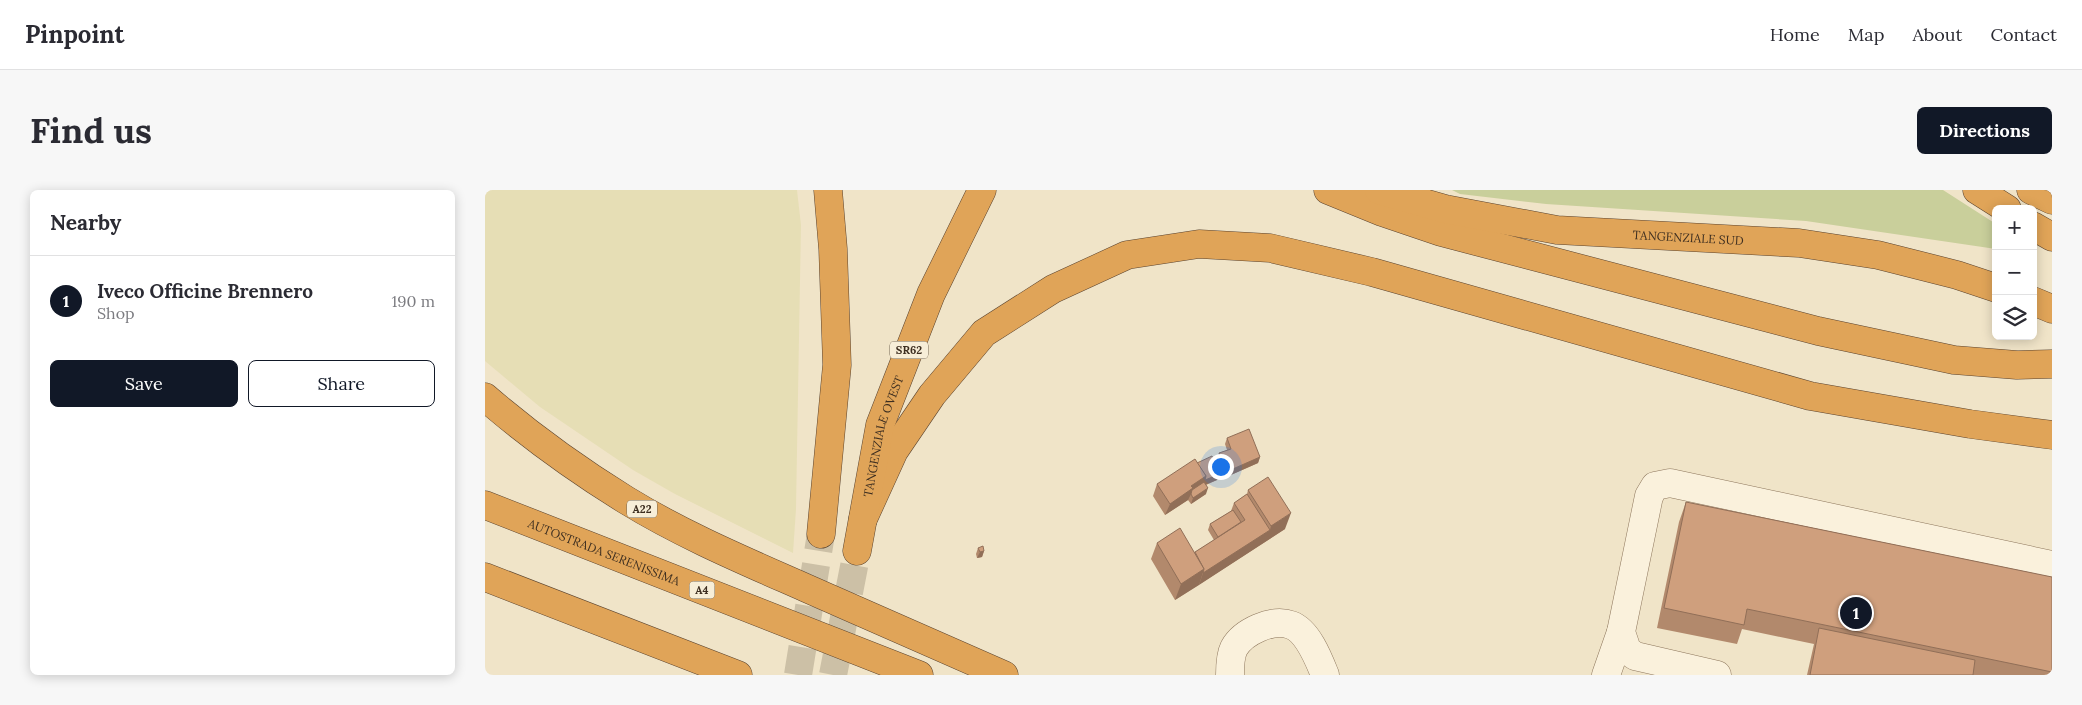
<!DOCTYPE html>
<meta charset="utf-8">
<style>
:root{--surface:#fff;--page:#f7f7f7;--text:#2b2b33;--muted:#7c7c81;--line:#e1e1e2;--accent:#111827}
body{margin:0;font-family:Lora,serif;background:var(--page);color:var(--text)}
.controls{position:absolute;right:15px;top:15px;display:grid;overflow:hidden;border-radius:8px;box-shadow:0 2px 12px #0003}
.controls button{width:45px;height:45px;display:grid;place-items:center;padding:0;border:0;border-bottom:1px solid var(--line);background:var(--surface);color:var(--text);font:25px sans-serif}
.you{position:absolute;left:735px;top:276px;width:18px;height:18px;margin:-12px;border:4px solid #fff;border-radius:50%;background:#1a73e8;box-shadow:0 0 0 8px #1a73e833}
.badge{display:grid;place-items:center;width:32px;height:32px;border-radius:50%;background:var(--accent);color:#fff;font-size:16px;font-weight:700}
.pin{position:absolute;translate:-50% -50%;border:2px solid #fff;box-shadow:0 1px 5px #0006}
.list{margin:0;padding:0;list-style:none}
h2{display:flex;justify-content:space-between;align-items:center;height:65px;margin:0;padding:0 20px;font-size:21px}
h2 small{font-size:16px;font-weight:400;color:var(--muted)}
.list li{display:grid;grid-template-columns:32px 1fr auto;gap:15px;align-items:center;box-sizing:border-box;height:90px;padding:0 20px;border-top:1px solid var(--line)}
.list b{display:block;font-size:19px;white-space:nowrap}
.list p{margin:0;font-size:16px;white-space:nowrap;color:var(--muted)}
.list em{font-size:16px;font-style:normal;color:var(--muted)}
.actions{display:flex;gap:10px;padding:15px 20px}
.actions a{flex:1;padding:11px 0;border:1px solid var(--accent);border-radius:8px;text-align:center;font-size:18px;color:var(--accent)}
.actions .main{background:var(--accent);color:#fff}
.icon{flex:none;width:28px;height:28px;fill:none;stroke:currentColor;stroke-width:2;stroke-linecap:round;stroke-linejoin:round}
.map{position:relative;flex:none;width:1567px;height:485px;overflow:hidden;border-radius:8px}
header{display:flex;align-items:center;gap:30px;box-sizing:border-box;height:70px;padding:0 25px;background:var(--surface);border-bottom:1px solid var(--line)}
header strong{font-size:24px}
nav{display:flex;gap:28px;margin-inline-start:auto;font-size:18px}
.intro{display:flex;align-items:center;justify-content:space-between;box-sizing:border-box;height:120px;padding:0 30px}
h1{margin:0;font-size:35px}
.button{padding:12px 22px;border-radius:8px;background:var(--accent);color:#fff;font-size:18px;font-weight:700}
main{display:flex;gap:30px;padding:0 30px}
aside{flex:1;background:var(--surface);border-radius:8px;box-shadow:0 2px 12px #0003}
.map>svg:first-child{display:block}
</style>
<header>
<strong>Pinpoint</strong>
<nav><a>Home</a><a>Map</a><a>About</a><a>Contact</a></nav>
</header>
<div class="intro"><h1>Find us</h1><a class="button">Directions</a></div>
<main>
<aside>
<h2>Nearby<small></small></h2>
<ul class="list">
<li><span class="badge">1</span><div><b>Iveco Officine Brennero</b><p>Shop</p></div><em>190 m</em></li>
</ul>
<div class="actions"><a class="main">Save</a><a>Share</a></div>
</aside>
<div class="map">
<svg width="1567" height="485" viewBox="0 0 1567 485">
<rect width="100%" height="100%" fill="#f0e4c8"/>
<path fill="#e6deb5" d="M0,0H312L316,35L311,319L308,363L190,304L148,280L55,217L0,171Z"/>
<path fill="#c9cf9b" d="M967,0H1458L1511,34V59L1321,31L1061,14L975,4Z"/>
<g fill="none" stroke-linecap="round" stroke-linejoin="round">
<g stroke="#ccc0a6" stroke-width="28" stroke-dasharray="28 14" stroke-linecap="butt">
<path d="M313,485L336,344"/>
<path d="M348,485L372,361"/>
</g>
<g stroke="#8d765c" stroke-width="29">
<g id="minor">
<path d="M745,485C745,477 745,466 749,458C758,442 787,428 806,435C823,441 834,470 840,485"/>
<path d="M1121,485L1136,442"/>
<path d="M1232,485L1150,466L1142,460L1136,442L1164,306L1170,296L1185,293L1567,375"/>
</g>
</g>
<g stroke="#5b4430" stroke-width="29">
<g id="highway">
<path d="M843,0L897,22L956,42L1333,141L1469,170L1532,175L1567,174"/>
<path id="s1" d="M894,0L960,19L1072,40L1314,53L1393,65L1472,85L1511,98"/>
<path d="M1492,0L1522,19"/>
<path d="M1546,0L1567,10"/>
<path d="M1548,36L1567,47"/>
<path d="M1548,111L1567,119"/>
<path d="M0,207C44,245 91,279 141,310C198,345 260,371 321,398C387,427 453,456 519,485"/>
<path id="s2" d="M0,315L434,485"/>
<path d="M378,329L409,261L447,205L499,143L568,99L642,65L714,54L785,58L887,82L1325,206L1485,234L1567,245"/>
<path d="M336,344L352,175L348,59L343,0"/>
<path id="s3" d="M372,361L395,235L446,104L497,0"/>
<path d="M0,387L253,485"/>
</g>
</g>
<use href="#minor" stroke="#faf1dc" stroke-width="28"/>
<use href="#highway" stroke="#e0a458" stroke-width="28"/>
</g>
<g fill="#b2896c">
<path d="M742,248L775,267L773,273L739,288L732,269L734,263L742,260L740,254Z"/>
<path d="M712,273L735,284L732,290L721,295V304L706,314L703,310L680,325L668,306L672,294Z"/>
<path d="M763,300L800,339L690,410L666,369L672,353L710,362L729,350L723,340L725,334L746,321L749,313L762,304Z"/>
<path d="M1201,312L1567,387V485H1322L1329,454L1257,439L1252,454L1172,438L1194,332Z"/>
<path d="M493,358L499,361L497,367L492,368L491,364Z"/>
</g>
<g fill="#916f58">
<path d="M775,267L773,273L739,288L741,282Z"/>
<path d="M735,284L732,290L717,296L706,304L703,310L680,325L685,314L706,296L721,286Z"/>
<path d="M723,298L721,304L706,314L708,308Z"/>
<path d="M806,323L800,339L714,395L718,383L785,340L786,336Z"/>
<path d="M499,361L497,367L492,368L495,362Z"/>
<path d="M719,379L714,395L690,410L696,394Z"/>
</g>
<g fill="#cf9f7d" stroke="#916f58">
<path d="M764,239L775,267L741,282L734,263L746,259L742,248Z"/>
<path d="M727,266L735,284L720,290L721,286L712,273Z"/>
<path d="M710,269L721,286L706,296L708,298L685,314L672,294Z"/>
<path d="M783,287L806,323L786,336L763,300Z"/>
<path d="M719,292L723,298L708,308L706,304L707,300Z"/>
<path d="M762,304L785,340L718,383L719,379L710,362L760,330L749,313Z"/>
<path d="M1201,312L1567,387V482L1262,419L1259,435L1179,418Z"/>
<path d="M748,320L756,332L733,347L725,334Z"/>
<path d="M695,338L719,379L696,394L672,353Z"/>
<path d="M498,356L499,361L495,362L493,358Z"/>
<path d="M1334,438L1490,470L1488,485H1325Z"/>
</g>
<g text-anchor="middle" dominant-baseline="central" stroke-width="4" stroke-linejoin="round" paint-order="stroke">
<g fill="#f7eed8" stroke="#756857" stroke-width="1">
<rect x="405" y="151.5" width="38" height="17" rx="4"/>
<rect x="142" y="310.5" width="30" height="17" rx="4"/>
<rect x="204.5" y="391.5" width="25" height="17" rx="4"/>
</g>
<g font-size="11" font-weight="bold" fill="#3d2e20">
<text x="424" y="160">SR62</text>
<text x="157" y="319">A22</text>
<text x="217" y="400">A4</text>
</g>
<g font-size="12" fill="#3d2e20" stroke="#f7eed8">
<text stroke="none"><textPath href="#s1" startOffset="314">TANGENZIALE SUD</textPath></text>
<text stroke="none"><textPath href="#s3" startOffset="118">TANGENZIALE OVEST</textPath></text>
<text stroke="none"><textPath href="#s2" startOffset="128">AUTOSTRADA SERENISSIMA</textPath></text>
</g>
</g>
</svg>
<div class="controls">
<button>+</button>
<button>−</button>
<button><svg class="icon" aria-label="layers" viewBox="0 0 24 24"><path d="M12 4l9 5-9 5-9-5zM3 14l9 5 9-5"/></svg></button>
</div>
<div class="you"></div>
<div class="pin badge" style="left:1371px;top:423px">1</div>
</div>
</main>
